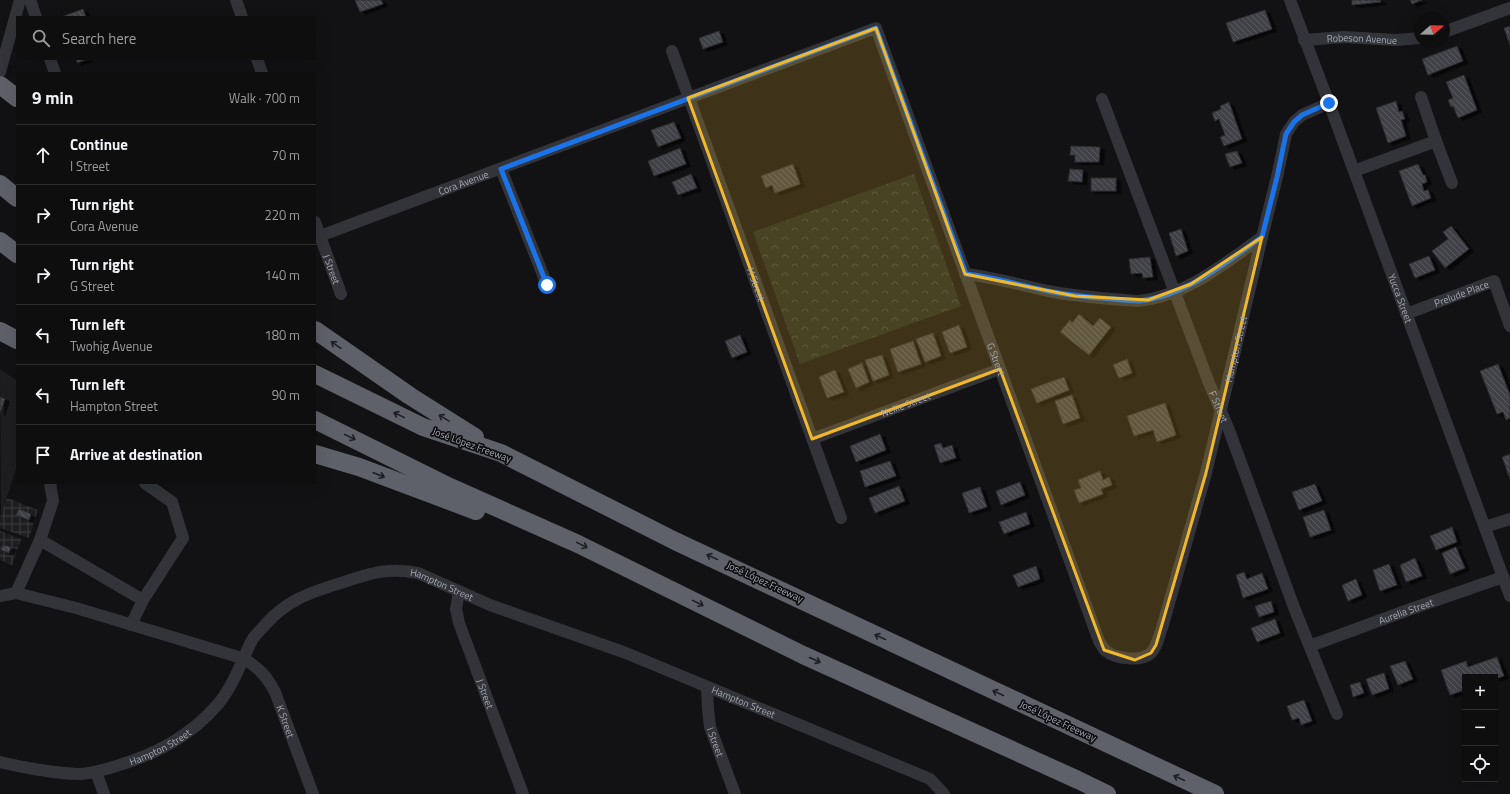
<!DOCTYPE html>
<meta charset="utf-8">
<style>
:root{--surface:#0e0e0f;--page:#1c1c1d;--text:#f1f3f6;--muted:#9b9c9e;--line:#2e2e2f}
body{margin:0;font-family:"Titillium Web",sans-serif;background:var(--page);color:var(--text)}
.controls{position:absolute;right:12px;bottom:12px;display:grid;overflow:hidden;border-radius:0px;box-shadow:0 4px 16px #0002}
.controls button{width:36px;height:36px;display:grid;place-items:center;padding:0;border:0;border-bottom:1px solid var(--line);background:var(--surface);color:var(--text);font:20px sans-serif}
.compass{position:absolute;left:1414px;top:12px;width:36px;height:36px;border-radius:50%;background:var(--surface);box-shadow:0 4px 16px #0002;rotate:70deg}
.stop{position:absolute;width:12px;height:12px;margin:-9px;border:3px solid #1a73e8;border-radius:50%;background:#fff}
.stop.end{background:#1a73e8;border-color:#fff;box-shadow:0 1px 4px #0008}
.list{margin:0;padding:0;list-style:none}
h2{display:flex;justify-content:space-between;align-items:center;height:52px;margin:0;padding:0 16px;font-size:17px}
h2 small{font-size:13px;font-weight:400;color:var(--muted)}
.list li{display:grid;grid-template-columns:26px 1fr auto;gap:12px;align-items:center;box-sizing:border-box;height:60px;padding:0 16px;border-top:1px solid var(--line)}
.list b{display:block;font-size:15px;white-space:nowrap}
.list p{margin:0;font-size:13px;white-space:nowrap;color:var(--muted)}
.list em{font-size:13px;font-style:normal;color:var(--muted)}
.icon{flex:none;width:22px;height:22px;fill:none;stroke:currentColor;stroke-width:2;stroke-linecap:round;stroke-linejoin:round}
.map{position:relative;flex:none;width:1510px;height:794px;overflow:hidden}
.search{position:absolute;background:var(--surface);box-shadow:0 4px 16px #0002;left:16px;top:16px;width:300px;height:44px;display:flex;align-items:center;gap:10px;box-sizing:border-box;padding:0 14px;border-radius:0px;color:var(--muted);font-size:15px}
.panel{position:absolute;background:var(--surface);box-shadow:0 4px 16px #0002;left:16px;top:72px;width:300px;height:412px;border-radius:0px}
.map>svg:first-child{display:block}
</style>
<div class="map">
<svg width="1510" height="794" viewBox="0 0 1510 794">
<defs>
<pattern id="industrial-grid" width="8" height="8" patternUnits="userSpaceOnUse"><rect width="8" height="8" fill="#1e1e21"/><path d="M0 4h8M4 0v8" fill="none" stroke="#3c3c3f"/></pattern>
<pattern id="forest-crowns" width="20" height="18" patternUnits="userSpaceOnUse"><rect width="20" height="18" fill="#1e2620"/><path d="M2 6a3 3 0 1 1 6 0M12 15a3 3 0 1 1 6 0" fill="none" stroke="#3c433e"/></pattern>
<pattern id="building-back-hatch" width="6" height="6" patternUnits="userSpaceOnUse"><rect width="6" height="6" fill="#414247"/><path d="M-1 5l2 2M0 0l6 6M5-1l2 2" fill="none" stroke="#595a5f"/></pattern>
<filter id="shadow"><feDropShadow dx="4.5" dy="2.5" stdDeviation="0" flood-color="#0009"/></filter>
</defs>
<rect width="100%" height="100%" fill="#121214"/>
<path fill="#1e1e21" d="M0,369L17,381V466L1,515Z"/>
<g fill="url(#industrial-grid)">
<path d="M7,498L38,510L29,538L0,528V518Z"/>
<path d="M0,531L21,539L12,565L0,560Z"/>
</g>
<path fill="url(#forest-crowns)" d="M914,174L961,306L800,364L753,232Z"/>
<g fill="url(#building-back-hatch)" stroke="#2c2c30" filter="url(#shadow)">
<path d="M355,0H381L383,4L360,12Z"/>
<path d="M1352,0H1380L1381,2L1352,5Z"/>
<path d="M1410,0H1422L1412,4Z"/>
<path d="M83,9L86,17H61Z"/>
<path d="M1265,10L1272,29L1233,42L1226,23Z"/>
<path d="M1510,26V45L1504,28Z"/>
<path d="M719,31L723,42L703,49L699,38Z"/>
<path d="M1457,46L1463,61L1428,75L1422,59Z"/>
<path d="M76,59H88L77,63Z"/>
<path d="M1464,75L1477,110L1458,118L1453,106L1451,107L1448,100L1453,98L1446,82Z"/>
<path d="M1396,101L1399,112L1402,111L1405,119L1401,120L1406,136L1388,143L1376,108Z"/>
<path d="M1229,102L1242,139L1224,146L1220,137L1225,135L1219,119L1215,121L1212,113L1221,109L1220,106Z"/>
<path d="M674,122L681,138L658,147L651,130Z"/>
<path d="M1071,146L1100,147L1099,162H1075V155H1070Z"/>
<path d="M680,148L686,164L654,176L648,161Z"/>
<path d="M1237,151L1242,163L1230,167L1225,154Z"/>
<path d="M793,164L800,184L775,193L772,185L766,188L761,176Z"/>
<path d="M1418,164L1423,175H1425L1427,182L1422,184L1424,191L1428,190L1431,198L1412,206L1399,171Z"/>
<path d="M1070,169L1083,170L1082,182L1068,181Z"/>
<path d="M691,174L697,188L678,195L672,182Z"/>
<rect x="1091" y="178" width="25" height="13"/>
<path d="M1451,226L1469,249L1445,268L1432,251L1448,239L1443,232Z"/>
<path d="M1181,229L1188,251L1176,256L1169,233Z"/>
<path d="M1429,256L1435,270L1415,278L1409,264Z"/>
<path d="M1150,257L1153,277L1143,278L1142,273L1131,274L1129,259Z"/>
<path d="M1079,314L1093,326L1100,318L1111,327L1089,355L1060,332L1070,320L1072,323Z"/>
<path d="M959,325L967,347L950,353L942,332Z"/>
<path d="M933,333L941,356L925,362L916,339Z"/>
<path d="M740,335L747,352L732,358L725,341Z"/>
<path d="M913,341L921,364L898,372L890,349Z"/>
<path d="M882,355L889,375L873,381L865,360Z"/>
<path d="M1127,359L1132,373L1119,378L1113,365Z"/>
<path d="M862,363L869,382L856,388L848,369Z"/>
<path d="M1498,364L1510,395V418L1506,420L1503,412L1497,414L1480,371Z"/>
<path d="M835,370L844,392L827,398L819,377Z"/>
<path d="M1064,377L1069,390L1037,403L1031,389Z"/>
<path d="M1072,395L1080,418L1063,424L1055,401Z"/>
<path d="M0,397L5,399L0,413Z"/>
<path d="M1165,403L1176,435L1157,442L1153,430L1134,436L1127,416Z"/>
<path d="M880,434L886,450L856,462L850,446Z"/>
<path d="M941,443L943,448L952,445L956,458L940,463L934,445Z"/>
<path d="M1510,454V479L1502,457Z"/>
<path d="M890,461L896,476L865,487L860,471Z"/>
<path d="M1100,471L1103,480L1109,477L1112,485L1101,489L1103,494L1079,503L1074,490L1081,488L1078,480Z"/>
<path d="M1020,482L1025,495L1001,505L996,491Z"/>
<path d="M1315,484L1322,501L1299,510L1292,492Z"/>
<path d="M899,486L905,501L875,513L869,498Z"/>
<path d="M980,487L987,507L969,513L962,493Z"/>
<path d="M19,509L31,514L29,520L16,515Z"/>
<path d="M1324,510L1331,530L1310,537L1303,517Z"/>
<path d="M1026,512L1030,524L1004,534L999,522Z"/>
<path d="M1452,527L1457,542L1436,550L1430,536Z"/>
<path d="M3,545L11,547L9,553L1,550Z"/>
<path d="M1456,547L1465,568L1450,574L1442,553Z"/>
<path d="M1415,558L1422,576L1406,582L1400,565Z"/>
<path d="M1389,564L1397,585L1380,591L1373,570Z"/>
<path d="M1036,566L1040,579L1018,587L1013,575Z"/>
<path d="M1244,572L1247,579L1262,573L1268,589L1243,598L1236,575Z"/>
<path d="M1356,579L1362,595L1348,601L1342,585Z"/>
<path d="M1271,601L1274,612L1259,617L1255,606Z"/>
<path d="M1275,619L1280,633L1257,642L1251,628Z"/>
<path d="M1497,657L1504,676L1495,679V677H1465V690L1450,695L1441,670L1466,661L1468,667Z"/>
<path d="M1405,661L1413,679L1398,685L1390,666Z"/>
<path d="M1384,673L1389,689L1372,695L1366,679Z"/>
<path d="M1360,682L1364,693L1353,697L1350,685Z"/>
<path d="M1304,700L1312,721L1301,725L1299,718L1292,720L1287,706Z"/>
</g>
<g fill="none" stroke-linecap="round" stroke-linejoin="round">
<g stroke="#333439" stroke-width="12">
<path d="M30,0L36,17"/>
<path d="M236,0L242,17"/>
<path id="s1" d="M1290,0L1329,103L1510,596"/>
<path d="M1444,32L1510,8"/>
<path id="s2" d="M1304,40L1344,37L1396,40L1420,38"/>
<path id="s3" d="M672,51L841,518"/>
<path d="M50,59L55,73"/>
<path d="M257,59L262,73"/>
<path d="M0,72L20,0"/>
<path d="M1421,97L1436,141"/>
<path id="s4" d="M1102,99L1209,383L1229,430L1295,610L1337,714"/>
<path d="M501,169L547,285"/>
<path d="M1354,171L1436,141L1452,183"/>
<path id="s5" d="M315,222L341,294"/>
<path id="s6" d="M320,236L876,28L1099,641C1101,644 1103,649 1106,651C1116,659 1141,662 1151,653C1157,647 1159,636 1162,628L1206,473L1262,237L1277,177L1286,134L1294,122L1302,115L1329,103"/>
<path d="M965,274C995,277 1023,286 1053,292C1081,297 1110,299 1138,301C1185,297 1225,263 1262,237"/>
<path id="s7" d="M1406,314L1494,281L1510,326"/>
<path id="s8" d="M812,439L1000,369"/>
<path d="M1485,527L1510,519"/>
<path d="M40,540L53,501L50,483"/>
<path id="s9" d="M459,591L456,609L459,623L523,794"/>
<path d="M16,593L40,540L143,600L131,625"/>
<path id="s10" d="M0,596L16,593L76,608L245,659C260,670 266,675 275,692L313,794"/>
<path d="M143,600L183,538L172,502L145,483"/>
<path id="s11" d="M1310,646L1408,610L1503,577"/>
<path id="s12" d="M707,688L708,709L710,727L735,794"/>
<path id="s13" d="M0,762C26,768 51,773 78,774C90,774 102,770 113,767C154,755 190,737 218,704C234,685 241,662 252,640C255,635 260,631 264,626C287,599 312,592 344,582C371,573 389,567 418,573L490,605L626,653L930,779L944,794"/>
<path d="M96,772L104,794"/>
</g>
<g stroke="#5f616a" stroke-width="18">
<path d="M0,85L17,98"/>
<path d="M0,184L17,198"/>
<path d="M0,241L17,254"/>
<path d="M315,330L410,396L475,437"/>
<path d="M0,331L17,340"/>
<path d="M315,374L423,427L501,453L675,541L1215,794"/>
<path d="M315,420L450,487L578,544L803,655L1078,780L1107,794"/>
<path d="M315,454L359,467L476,511"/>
</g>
</g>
<defs><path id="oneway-shaft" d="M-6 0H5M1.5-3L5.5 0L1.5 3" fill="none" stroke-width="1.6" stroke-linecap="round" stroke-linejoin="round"/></defs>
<g stroke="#1d1e21">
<use href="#oneway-shaft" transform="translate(336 345) rotate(-145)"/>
<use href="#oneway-shaft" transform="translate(399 415) rotate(-154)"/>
<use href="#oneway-shaft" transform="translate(444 418) rotate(-148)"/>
<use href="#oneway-shaft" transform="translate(350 437) rotate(26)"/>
<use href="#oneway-shaft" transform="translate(379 475) rotate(21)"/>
<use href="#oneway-shaft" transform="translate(582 545) rotate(26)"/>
<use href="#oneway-shaft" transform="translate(712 557) rotate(-155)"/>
<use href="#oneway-shaft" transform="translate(698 603) rotate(26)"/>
<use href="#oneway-shaft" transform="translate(880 637) rotate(-155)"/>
<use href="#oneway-shaft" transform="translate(815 660) rotate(24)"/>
<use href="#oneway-shaft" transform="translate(998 693) rotate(-155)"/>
<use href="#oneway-shaft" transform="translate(1179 778) rotate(-155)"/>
</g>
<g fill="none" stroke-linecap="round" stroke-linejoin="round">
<path stroke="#1a73e8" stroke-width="5" d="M547,285L501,169L876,28L966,274C995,277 1023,286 1053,292C1081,297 1110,299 1138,301C1185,297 1225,263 1262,237L1277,177L1286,134L1294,122L1302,115L1329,103"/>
</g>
<path fill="#f2b82c" fill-opacity="0.2" stroke="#f2b82c" stroke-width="3" stroke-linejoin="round" d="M876,28L965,274L1075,296L1148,300L1191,284L1262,237L1206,473L1156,645L1151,653L1135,660L1104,650L1000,369L812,439L688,98Z"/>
<g text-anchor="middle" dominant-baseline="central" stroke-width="3.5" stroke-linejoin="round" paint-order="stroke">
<g font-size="10" fill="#a3a8b4" stroke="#0d0d0f">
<text stroke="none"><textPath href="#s2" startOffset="58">Robeson Avenue</textPath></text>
<text stroke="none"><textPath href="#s6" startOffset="153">Cora Avenue</textPath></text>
<text stroke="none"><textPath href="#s5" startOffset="50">J Street</textPath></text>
<text stroke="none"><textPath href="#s3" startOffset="248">H Street</textPath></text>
<text stroke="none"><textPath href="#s7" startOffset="59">Prelude Place</textPath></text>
<text stroke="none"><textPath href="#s1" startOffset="318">Yucca Street</textPath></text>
<text stroke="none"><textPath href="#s6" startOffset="1622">Hampton Street</textPath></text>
<text stroke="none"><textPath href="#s6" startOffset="946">G Street</textPath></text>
<text stroke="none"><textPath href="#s8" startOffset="100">Nellie Street</textPath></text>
<text stroke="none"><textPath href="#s4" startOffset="329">F Street</textPath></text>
<text transform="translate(472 445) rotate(20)">José López Freeway</text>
<text transform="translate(765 582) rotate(25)">José López Freeway</text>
<text stroke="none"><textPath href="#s13" startOffset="525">Hampton Street</textPath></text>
<text stroke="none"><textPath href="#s11" startOffset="102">Aurelia Street</textPath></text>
<text stroke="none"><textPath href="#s9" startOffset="108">J Street</textPath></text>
<text stroke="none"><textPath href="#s13" startOffset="849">Hampton Street</textPath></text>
<text transform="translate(1058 721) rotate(25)">José López Freeway</text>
<text stroke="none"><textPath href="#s10" startOffset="331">K Street</textPath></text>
<text stroke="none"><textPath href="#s12" startOffset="55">I Street</textPath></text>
<text stroke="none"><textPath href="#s13" startOffset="166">Hampton Street</textPath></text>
</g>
</g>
</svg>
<div class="controls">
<button>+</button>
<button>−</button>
<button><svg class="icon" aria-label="locate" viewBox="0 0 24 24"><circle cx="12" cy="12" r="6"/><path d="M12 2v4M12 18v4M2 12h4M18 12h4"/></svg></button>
</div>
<svg class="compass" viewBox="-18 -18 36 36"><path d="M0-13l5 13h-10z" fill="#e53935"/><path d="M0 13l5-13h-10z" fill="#9b9c9e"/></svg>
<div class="stop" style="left:547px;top:285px"></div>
<div class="stop end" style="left:1329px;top:103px"></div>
<div class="search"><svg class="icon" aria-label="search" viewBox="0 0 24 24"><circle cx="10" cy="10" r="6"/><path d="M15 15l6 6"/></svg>Search here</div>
<section class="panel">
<h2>9 min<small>Walk · 700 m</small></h2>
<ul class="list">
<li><svg class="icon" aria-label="ahead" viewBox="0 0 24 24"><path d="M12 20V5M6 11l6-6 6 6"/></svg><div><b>Continue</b><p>I Street</p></div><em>70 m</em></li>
<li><svg class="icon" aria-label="right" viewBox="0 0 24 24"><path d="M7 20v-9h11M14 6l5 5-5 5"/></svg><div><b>Turn right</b><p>Cora Avenue</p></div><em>220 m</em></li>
<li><svg class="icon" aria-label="right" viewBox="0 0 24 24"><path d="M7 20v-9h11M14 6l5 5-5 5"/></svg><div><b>Turn right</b><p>G Street</p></div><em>140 m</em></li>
<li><svg class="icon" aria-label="left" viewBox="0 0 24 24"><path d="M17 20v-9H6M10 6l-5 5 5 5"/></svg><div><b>Turn left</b><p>Twohig Avenue</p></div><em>180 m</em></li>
<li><svg class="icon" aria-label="left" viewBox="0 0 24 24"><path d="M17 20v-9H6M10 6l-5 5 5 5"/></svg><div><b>Turn left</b><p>Hampton Street</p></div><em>90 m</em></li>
<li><svg class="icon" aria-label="arrive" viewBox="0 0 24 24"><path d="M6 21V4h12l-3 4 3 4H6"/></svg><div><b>Arrive at destination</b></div></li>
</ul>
</section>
</div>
